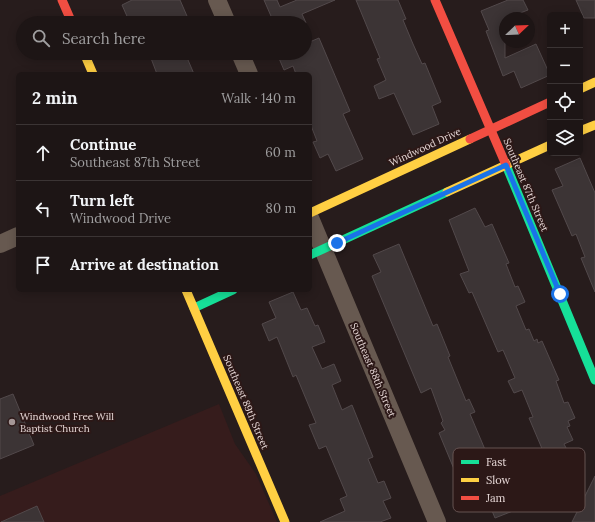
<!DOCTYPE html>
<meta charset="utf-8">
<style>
:root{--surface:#1d1515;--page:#2a2222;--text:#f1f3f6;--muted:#a09fa0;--line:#3b3434}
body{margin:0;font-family:Lora,serif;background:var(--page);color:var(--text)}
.controls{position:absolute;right:12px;top:12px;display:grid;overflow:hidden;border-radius:6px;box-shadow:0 2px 10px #0003}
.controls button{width:36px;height:36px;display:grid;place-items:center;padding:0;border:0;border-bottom:1px solid var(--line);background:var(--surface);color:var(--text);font:20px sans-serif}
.compass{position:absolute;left:499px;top:12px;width:36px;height:36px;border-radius:50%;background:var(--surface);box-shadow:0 2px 10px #0003;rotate:67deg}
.stop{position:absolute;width:12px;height:12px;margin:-9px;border:3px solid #1a73e8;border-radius:50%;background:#fff}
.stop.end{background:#1a73e8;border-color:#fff;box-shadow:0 1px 4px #0008}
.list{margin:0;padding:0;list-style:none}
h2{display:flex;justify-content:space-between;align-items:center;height:52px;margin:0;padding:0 16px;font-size:17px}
h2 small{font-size:13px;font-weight:400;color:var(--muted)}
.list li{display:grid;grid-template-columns:26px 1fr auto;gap:12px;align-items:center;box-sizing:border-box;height:56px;padding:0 16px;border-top:1px solid var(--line)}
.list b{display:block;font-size:15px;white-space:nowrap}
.list p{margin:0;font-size:13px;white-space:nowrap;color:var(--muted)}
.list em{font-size:13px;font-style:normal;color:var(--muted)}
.icon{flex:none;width:22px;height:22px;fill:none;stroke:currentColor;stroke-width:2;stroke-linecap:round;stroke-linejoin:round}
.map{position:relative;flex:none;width:595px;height:522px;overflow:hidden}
.search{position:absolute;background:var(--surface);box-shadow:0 2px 10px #0003;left:16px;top:16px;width:296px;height:44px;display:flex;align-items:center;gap:10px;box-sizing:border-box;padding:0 14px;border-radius:22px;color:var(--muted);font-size:15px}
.panel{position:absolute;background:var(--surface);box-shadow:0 2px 10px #0003;left:16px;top:72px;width:296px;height:220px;border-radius:6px}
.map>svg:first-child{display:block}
</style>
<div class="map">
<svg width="595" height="522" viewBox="0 0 595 522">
<rect width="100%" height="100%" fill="#271c1c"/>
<path fill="#361c1c" d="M219,404L235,444L256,474L277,522H0V496Z"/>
<g fill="#3c3435" stroke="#52494b">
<path d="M132,0H180L190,23H130L122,5Z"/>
<path d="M264,0H277L280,7L297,0H335L302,14L306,23H274Z"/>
<path d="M356,0H398L406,19L403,20L413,44L422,64L425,63L441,102L432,106L439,124L413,135L394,93L379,99L374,86L386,80L377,59L380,58Z"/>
<path d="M508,0H523L528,10L520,13L523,18H505V58L536,44L550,75L521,88L514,71L503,76L486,31L489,30L481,11Z"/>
<path d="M576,0H595V18H584Z"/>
<path d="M319,38L350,111L343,114L363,159L336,171L328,154L320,158L313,142L317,141L310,123V74H296L293,66L284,70L278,56L285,53H305V44Z"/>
<path d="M149,53H185L194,74H157Z"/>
<path d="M580,158L595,193V292L581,258L585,257L576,234L572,236L552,190L563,186L555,169Z"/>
<path d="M475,208L485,227L492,224L509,263L506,264L515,287L518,286L525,302L516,306L526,330L529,329L534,341L537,339L538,343L542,341L559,380L556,381L564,403L568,402L575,418L568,421L570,426L567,427L573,440L564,444L582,479L549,496L533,465L546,458L529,418L533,417L522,390L514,393L508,381L515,378L503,350L498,352L472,292L469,293L460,274L469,271L449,220Z"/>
<path d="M399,244L433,326L437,324L450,356L448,357L466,401L469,399L475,412L470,414L497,478L514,471L528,505L495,518L488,501L485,502L477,481L470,484L463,466L454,469L439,433L445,430L441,423L443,421L431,388L421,393L372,276L381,272L373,255Z"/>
<path d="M293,292L301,310L307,308L315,326L318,325L325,342L312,347L322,369L334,364L341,381L332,385L342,410L352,405L373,457L368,459L378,483L384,481L391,498L383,501L391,518L380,522H320L345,511L340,499L347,496L326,446L319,449L309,425L316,423L296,375L293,377L277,337L269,341L262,324L276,318L269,302Z"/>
<path d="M13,394L34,445L0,459V399Z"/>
<path d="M595,476V522H572Z"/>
<path d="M37,506L44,522H1Z"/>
</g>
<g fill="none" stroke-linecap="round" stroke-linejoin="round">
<g stroke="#675950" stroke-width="18">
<path d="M217,0L227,23"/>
<path d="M240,53L249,74"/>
<path d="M310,218L437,522"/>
<path d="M0,244L18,236"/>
</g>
<g stroke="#16e098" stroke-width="9">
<path d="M506,165L595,380"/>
<path d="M310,255L447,192"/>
<path d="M194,308L233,290"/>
</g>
<g stroke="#ffcf43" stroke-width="9">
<path d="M84,53L93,74"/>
<path d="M580,89L595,82"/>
<path d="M580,131L595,125"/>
<path d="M447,192L550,145"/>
<path d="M310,213L470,139"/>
<path d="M186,290L285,522"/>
</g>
<g stroke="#f24e42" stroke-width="9">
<path d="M62,0L72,23"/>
<path d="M435,0L506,165"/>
<path d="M470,139L550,102"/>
</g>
</g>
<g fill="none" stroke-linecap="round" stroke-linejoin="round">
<path stroke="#1a73e8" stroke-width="5" d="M337,243L506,165L560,294"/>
</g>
<circle fill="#a49696" stroke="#2c1817" stroke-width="1.5" cx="12" cy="422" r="4"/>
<g text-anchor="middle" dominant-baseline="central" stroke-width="4" stroke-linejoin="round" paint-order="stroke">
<g font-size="10" fill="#e7d8d7" stroke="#2c1817">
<text transform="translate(425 147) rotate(-25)">Windwood Drive</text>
<text transform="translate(526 185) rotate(67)">Southeast 87th Street</text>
<text transform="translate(373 370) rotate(67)">Southeast 88th Street</text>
<text transform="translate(246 402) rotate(67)">Southeast 89th Street</text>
</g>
<g font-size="10" fill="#e7d8d7" stroke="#2c1817" text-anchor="start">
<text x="20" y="416">Windwood Free Will<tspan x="20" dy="12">Baptist Church</tspan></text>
</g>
</g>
<rect x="453" y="448" width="132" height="64" rx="6" fill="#2c1817" stroke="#645251" stroke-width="1"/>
<rect x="461" y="460" width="18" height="4" fill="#16e098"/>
<rect x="461" y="478" width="18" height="4" fill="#ffcf43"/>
<rect x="461" y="496" width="18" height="4" fill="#f24e42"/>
<g font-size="11" fill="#e7d8d7">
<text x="486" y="466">Fast</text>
<text x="486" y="484">Slow</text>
<text x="486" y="502">Jam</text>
</g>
</svg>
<div class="controls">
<button>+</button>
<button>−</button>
<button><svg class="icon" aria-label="locate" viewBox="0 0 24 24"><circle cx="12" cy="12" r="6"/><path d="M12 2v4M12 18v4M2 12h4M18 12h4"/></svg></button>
<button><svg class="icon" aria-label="layers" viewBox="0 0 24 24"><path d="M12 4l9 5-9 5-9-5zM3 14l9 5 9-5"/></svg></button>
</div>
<svg class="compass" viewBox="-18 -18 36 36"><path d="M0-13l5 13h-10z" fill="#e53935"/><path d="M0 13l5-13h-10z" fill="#a09fa0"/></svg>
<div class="stop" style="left:560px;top:294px"></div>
<div class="stop end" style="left:337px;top:243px"></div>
<div class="search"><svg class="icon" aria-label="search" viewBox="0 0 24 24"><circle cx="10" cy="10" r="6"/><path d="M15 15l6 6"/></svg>Search here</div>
<section class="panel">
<h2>2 min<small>Walk · 140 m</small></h2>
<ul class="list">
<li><svg class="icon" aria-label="ahead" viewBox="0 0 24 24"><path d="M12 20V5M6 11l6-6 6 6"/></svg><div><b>Continue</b><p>Southeast 87th Street</p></div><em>60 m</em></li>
<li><svg class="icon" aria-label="left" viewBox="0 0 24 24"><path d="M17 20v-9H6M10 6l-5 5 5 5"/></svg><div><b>Turn left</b><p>Windwood Drive</p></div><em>80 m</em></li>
<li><svg class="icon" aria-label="arrive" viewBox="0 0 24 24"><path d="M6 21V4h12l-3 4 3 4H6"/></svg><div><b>Arrive at destination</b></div></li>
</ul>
</section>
</div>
